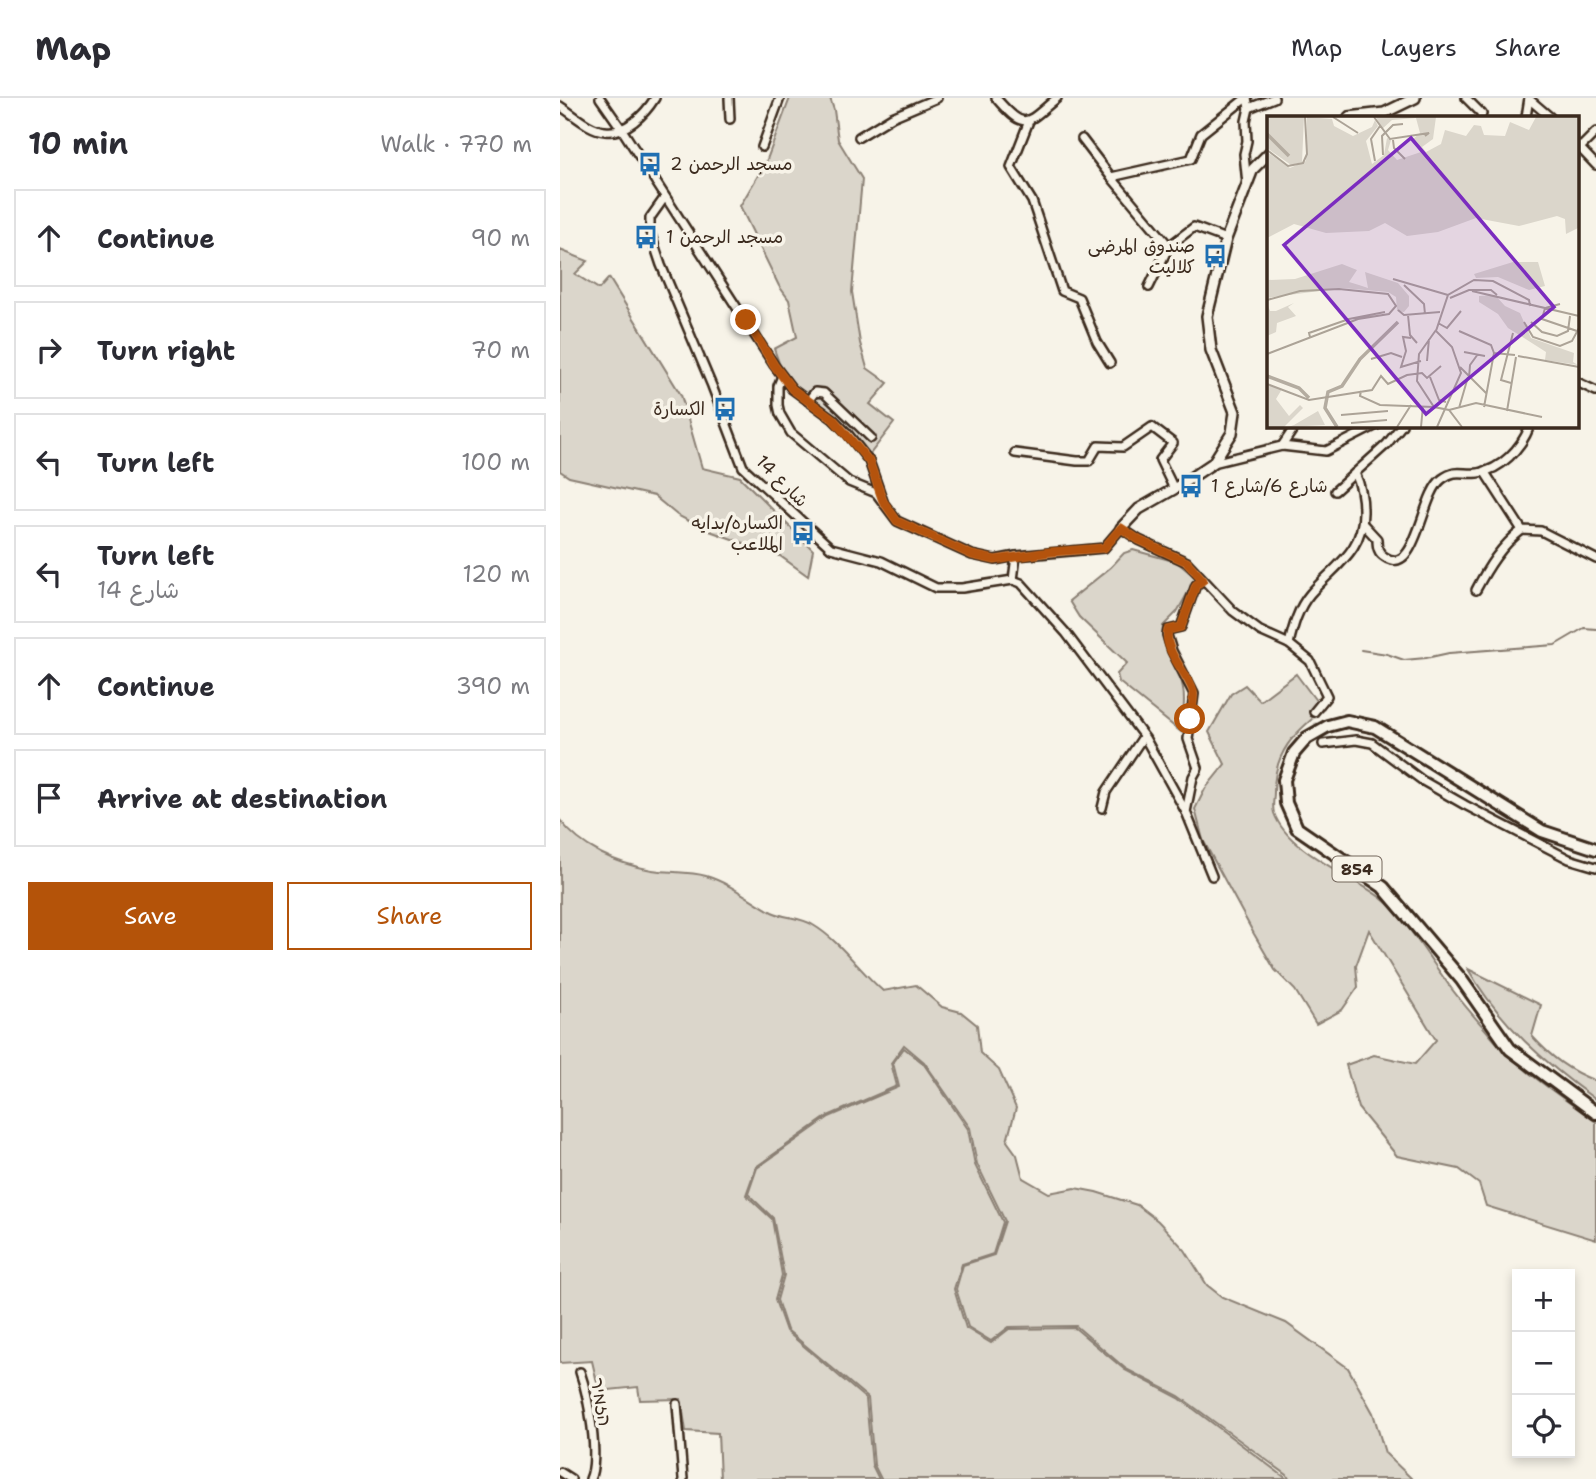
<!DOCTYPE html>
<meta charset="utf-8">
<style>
:root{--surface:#fff;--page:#f2f2f3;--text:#2b2b33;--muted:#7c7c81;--line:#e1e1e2;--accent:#b45309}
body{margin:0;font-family:"Shantell Sans","Playpen Sans Arabic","Playpen Sans Hebrew",sans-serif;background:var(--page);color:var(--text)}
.controls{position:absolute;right:21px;bottom:21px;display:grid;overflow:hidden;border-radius:0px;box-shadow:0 4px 10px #0003}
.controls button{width:63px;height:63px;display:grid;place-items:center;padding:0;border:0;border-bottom:2px solid var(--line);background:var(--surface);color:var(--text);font:35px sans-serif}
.stop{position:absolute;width:21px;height:21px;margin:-16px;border:5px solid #b45309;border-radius:50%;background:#fff}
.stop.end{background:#b45309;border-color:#fff;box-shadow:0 2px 7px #0008}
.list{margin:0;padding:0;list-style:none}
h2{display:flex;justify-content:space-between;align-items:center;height:91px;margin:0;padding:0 28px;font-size:30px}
h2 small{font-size:23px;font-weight:400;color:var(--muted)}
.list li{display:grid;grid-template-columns:46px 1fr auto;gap:21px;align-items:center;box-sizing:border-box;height:98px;margin:0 14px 14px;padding:0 14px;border:2px solid var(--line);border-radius:0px}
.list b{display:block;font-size:26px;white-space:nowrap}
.list p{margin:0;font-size:23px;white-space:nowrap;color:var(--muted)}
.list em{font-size:23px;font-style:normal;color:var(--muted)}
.actions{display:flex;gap:14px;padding:21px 28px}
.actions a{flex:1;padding:16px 0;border:2px solid var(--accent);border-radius:0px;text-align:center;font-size:24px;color:var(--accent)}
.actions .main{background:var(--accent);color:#fff}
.icon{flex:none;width:38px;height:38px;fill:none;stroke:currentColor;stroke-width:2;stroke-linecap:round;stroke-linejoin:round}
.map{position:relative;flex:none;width:1036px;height:1381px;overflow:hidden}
header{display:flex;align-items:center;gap:42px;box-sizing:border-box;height:98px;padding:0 35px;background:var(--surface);border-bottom:2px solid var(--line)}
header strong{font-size:33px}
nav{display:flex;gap:38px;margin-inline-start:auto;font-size:24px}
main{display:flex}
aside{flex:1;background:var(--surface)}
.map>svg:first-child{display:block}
</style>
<header>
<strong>Map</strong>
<nav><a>Map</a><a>Layers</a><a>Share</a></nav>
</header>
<main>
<aside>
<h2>10 min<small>Walk · 770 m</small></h2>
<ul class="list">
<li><svg class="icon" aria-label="ahead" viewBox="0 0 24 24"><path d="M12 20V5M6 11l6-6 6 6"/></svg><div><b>Continue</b></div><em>90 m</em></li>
<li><svg class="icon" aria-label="right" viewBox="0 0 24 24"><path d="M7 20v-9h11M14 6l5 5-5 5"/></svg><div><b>Turn right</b></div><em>70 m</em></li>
<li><svg class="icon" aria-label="left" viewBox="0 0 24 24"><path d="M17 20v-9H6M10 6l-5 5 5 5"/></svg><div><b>Turn left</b></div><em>100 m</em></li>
<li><svg class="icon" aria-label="left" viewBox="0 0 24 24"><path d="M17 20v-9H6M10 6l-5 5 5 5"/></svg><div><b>Turn left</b><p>شارع 14</p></div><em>120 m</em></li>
<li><svg class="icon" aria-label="ahead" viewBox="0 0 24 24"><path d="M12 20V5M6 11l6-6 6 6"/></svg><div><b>Continue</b></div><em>390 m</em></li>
<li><svg class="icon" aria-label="arrive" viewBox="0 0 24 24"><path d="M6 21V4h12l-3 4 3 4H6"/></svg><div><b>Arrive at destination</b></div></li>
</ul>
<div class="actions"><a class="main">Save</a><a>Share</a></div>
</aside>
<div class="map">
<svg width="1036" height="1381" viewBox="0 0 1036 1381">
<rect width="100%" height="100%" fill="#f7f3e8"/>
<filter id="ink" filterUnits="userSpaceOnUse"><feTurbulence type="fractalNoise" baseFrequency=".0143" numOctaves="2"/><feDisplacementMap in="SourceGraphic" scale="14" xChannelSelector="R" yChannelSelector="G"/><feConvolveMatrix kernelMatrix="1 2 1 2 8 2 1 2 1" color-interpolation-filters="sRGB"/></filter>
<g filter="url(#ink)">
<g fill="#dbd6cb" stroke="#8b8074" stroke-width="2">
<path d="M230,0H270L274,12L278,42L302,81L292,194L300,245L307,270L328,285L310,306L334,325L310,356L271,323L229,292L214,251L237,239L229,202L219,188L180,108L206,64Z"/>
<path d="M0,152L28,163L15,176L39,191L49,180L121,297L142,370L180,379L253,452L248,478L220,458L144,431L117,417L94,398L9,379L0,373Z"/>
<path d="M573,452L617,464L636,480L617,514L603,528C600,548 613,561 620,579C627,597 623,616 621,634L559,584L557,576L567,565L519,519L509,503L551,469L564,455Z"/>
<path d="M736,576L763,612C734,635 714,654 714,694C714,700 712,709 714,715C728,754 790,776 821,800C843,817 869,860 886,883C899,902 915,919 930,937C959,972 1000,997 1036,1024V1142L926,1108L919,1086L899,1071L837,1058L798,1010L786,967L814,957L855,966L876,942L809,832L796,868L798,889L782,912L756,926L735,892L715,872L694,836L643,742L635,711L645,691L665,666L649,634L671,596L685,587L700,603Z"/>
<path d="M0,722C21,750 57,766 92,772C109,775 129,773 146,778C170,785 190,802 212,814C224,820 241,819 253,827C280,843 299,872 323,893L356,887L382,909L401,914L417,927L420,955L439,972L456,1010L447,1043L457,1057L463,1080L489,1095L515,1090L536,1094L577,1107L598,1123L625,1152L647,1187L662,1199L726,1225L788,1270L813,1315L825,1355L852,1381H729L727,1377L619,1298L566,1271L516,1228L449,1229L431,1243L408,1229L396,1191L403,1167L434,1157L445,1123L417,1066L410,1030L364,964L344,947L331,965L337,988L268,1018L196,1069L186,1097L212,1121L222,1177L215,1202L226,1233L306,1301L312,1367L319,1381H160L158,1335L126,1333L121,1301L80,1302L78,1289L39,1293L32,1263L0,1265Z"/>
<path d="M908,871L981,907L972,938C991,959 1009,973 1036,983V1002C986,966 939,925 908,871Z"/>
<path d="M344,950L363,965L408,1031L415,1067L443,1124L433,1156L402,1166L394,1191L406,1230L431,1245L449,1231L515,1230L565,1272L619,1300L727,1381H321L314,1367L308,1300L227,1232L217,1202L224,1177L213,1120L188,1096L197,1070L269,1019L339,989L333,965Z"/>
</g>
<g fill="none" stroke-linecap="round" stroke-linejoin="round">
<path stroke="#84786c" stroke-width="2" d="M801,552L827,556L844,562L866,560L889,555L995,547L1024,530L1036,531"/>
<path stroke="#d1cbc0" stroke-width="7" stroke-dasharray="7 3.5" stroke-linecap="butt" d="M754,614L763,646"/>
<g stroke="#3b2a1e" stroke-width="12">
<g id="minor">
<path d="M40,0L61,30L214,267L232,291L273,321L287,335L309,363L323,403"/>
<path d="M169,0L170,21"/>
<path d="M436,0C466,35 466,25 497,0"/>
<path d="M906,0L922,16L921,19"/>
<path d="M969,1L990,19"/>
<path d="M0,8C13,16 29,32 45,33C66,36 85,16 95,0"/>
<path d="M689,10L714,0"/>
<path d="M966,19L969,0"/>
<path d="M469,23L451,69L472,103L502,193L519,200L537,244L550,265"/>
<path d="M299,39L332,19L377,0"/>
<path d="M522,41L551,79L609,148"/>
<path d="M1017,47L1036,67"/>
<path d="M202,49L220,0"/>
<path d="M1020,50L1036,34"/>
<path d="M551,79L631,61L641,36L686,0"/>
<path d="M687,86L684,56L687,43L686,23L689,10L687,0"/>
<path d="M105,99L90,120V134L101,167L152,288L183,369L271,450L321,463L376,490H402L453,482L456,458L544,450L561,430L579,442L627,464L673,513L700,533L729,546L750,563L767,598L754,614"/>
<path d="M589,189L609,148L634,129L666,141"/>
<path d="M222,278L218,288V307L220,316L231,335L289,384L316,395L337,423L412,457L435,462L456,458"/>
<path d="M1017,284L1036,293"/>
<path d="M248,303L255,294L264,295L311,340"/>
<path d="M722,348L736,327"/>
<path d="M455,355L517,363H529L538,348L563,349L592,329L613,345L600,362L614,391"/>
<path d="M653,365L722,348L766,353L817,327"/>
<path d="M924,373L962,432L981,433L1036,461"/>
<path d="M775,393L827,346L842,327"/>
<path d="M804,427L817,441C817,449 818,455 825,459C857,480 861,396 882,381C897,370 902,377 918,375C941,372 961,350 969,330L966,327"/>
<path d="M453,482L461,485L506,535L585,640L626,714L652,778"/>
<path d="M916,492C928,469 941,448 962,432"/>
<path d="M729,546C733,529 738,510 750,496C774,468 804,454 803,412C803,398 801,388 795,375"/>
<path d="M763,646L796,642L812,645L863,683L905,707L1009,761L1036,769"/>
<path d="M542,710L546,694L583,639"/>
<path d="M626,714L633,679L638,670L628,641L634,596L612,553L607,537L608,532L621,529L636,487L643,482"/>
<path d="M20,1274C28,1297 40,1359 30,1381"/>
<path d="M117,1306L123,1381"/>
<path d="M0,1374L11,1381"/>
</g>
</g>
<g stroke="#3b2a1e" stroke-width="14">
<g id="tertiary">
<path d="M789,19L824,15L855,0"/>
<path d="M561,430L579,411L614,391L653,365L672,335L675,314L651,252L647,218L666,141L693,71L709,55"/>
</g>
</g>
<g stroke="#3b2a1e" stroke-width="16">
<path id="primary" d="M1036,751L982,733L815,629L787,623L768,628L747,640L734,655L724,682L726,705L737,730L823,789L901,881L950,951L1036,1015"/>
</g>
<use href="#minor" stroke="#f7f3e8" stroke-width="7"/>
<use href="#tertiary" stroke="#f7f3e8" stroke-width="9"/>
<use href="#primary" stroke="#f7f3e8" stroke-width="10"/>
</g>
</g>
<g fill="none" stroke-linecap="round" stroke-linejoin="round" filter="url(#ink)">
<path stroke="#b45309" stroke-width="9" d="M186,222L214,267L232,291L273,321L309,363L323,403L337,423L412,457L435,462L490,454L544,450L561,430L579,442L627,464L643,482L636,487L621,529L608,532C603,553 627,574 633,593C635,601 631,613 630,621"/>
</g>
<defs>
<g id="bus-bare" transform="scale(1.89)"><path d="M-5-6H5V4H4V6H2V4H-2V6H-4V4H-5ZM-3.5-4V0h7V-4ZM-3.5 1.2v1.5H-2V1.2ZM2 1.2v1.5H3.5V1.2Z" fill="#1f6fb2" stroke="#f7f3e8" stroke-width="2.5" paint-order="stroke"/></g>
</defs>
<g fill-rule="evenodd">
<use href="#bus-bare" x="90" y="66"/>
<use href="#bus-bare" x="86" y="139"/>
<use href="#bus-bare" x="655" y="158"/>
<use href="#bus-bare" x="165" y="311"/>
<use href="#bus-bare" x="631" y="388"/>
<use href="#bus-bare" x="243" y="435"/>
</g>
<g text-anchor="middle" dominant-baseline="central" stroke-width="7" stroke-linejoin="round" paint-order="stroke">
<rect fill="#f7f3e8" stroke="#73665b" stroke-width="2" x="772.5" y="758.5" width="49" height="25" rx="5"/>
<g font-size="16" font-weight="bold" fill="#3b2a1e">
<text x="797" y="771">854</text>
</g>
<g font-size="18" fill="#3b2a1e" stroke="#f7f3e8" text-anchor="start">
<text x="110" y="66">مسجد الرحمن 2</text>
<text x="106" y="139">مسجد الرحمن 1</text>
<text x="635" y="148" text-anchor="end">صندوق المرضى<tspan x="635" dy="21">كلاليت</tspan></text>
<text x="145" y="311" text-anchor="end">الكسارة</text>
<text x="651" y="388">شارع 6/شارع 1</text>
<text x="223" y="425" text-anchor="end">الكساره/بدايه<tspan x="223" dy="21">الملاعب</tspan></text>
</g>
<g font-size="18" fill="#3b2a1e" stroke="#f7f3e8">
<text transform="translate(222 383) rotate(45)">شارع 14</text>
<text transform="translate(41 1304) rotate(80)">הזמיר</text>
</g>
</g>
<g transform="translate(707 18)">
<rect width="312" height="312" fill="#f7f3e8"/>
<path d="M0,1H37L35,46L24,49L0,32ZM40,1L65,3L67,10L86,20L105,11L108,4L111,10L99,25L105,48L117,39L120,22L124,24L121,34L130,44L157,35L146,23L153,17L149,2L125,4L115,13L109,1H169L166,23L155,31L159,36L174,28L178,14L199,20L207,9L214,10L217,19L238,20L243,6L262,14L269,1H311V112L299,118L298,103L290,100L252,110L209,102L171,116L140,120L118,107L102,115L59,117L27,108L0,122V36L23,52L39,45ZM246,146H271L278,170L262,174L231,161L209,162L207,158ZM75,148L90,154L82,166L92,169L101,172L98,156L131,167L142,180V190L137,196L130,195L129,181L121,176L75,172L0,182V164L28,163ZM228,179L238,190L253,197L264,222L307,237L306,246L311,249L278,244L279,236L241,212L231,198L212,186V180ZM0,187L3,195H9L27,187L21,191L29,200L10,207L9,216L0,220ZM0,269L15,273L9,283L22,300L33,289L36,292L17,311H0ZM51,295L58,309L21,311L27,309Z" fill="#dbd6cb"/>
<path fill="none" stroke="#b4aca0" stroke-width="3.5" d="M0,18L22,40M0,260L32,272L42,282M70,311L58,292L61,276L75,270L93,243L131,206"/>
<path fill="none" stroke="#aca397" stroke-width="2" d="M66,1L91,17M107,1L123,23L162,17L158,20M126,24L127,32L138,43M0,34L21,50L36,47L40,38L38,1M116,39L115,20L126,9L136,8M108,45L104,23L113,10M126,163L181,179M137,169L157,188L158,198M205,175L312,200M183,182L202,174H224L230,179M0,184L33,175L72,173L121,178L129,190L122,198L91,203L0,238M293,188L278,192L275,203L310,215M131,194L137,199L173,196M141,199L143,219L150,227M257,206L266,221L293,230L305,225L312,212M264,206L275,216L290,220L301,215L303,200M171,207L180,212L194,195M169,214L152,238L150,265L167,291L182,294L195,311M192,215L224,229L227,237M43,221L42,217L82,203L118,196M144,222L136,221L139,235L134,251L154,245M197,236L218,240M251,240L312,251M104,243L124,237L135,241M160,245L162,223M193,251L219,277M163,261L172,284L179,286M202,262L203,249L211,238M244,267L234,264L246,217M0,268L42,284L105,274L114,260L121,268L140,259L155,257L160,262L174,250M94,275L93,280L113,289L167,291M217,291L227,237L248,239M192,292L201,261M182,294L209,287L275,301M240,295L249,241M74,299L121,295M84,307L120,304M130,311L144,289M154,311L156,290M170,311L194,257L185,231L169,215L181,179L207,164L226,165L262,184L263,190"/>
<path fill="#7b2cbf" fill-opacity="0.15" stroke="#7b2cbf" stroke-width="3.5" d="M144,22L287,191L159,298L17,129Z"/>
<rect width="312" height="312" fill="none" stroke="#3b2a1e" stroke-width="3.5"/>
</g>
</svg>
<div class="controls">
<button>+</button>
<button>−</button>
<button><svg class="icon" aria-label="locate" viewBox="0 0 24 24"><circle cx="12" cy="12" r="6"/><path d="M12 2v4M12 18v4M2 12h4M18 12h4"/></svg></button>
</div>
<div class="stop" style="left:630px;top:621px"></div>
<div class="stop end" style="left:186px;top:222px"></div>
</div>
</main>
